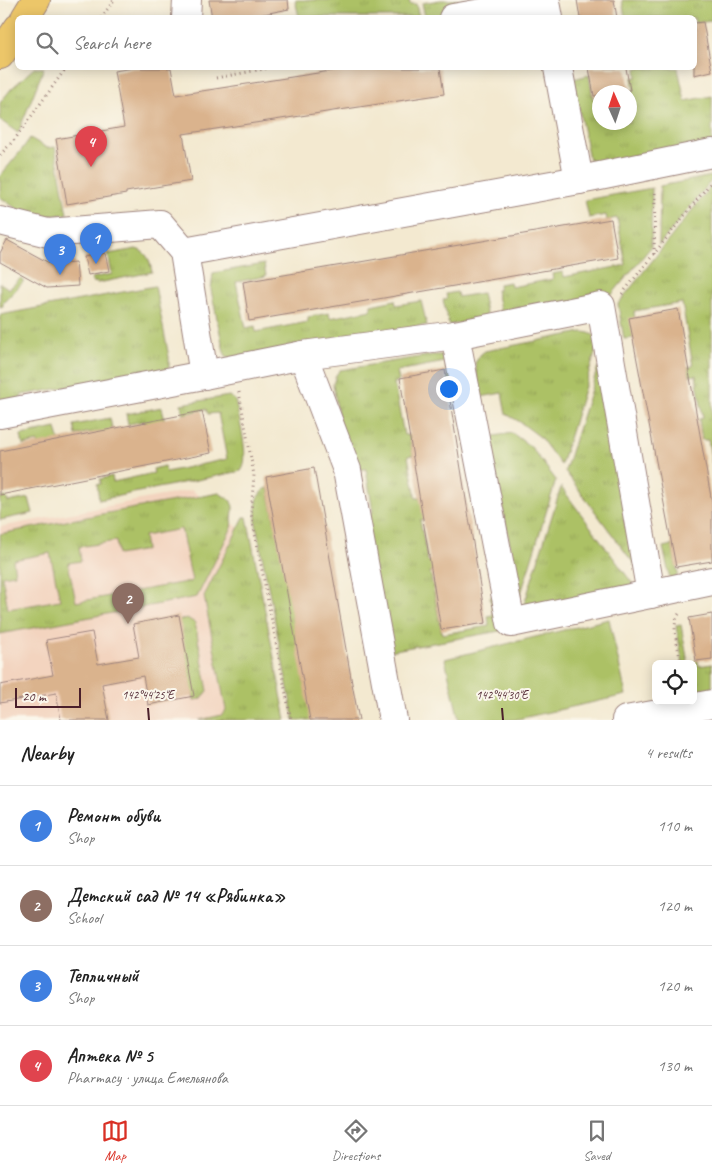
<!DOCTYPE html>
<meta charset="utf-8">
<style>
:root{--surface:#fff;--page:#f2f2f2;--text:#222;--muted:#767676;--line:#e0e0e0;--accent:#d93025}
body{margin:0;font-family:Caveat,sans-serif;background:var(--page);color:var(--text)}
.controls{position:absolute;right:15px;bottom:15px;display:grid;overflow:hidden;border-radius:8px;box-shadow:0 2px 12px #0003}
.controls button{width:45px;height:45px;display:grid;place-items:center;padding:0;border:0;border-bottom:1px solid var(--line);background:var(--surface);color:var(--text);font:25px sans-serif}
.compass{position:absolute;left:592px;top:85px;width:45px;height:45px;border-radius:50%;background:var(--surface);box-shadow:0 2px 12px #0003;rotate:357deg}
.scale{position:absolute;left:15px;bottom:12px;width:66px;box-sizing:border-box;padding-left:5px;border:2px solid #4a1f2b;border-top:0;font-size:14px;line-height:18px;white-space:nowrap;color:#4a1f2b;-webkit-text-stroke:4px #fbf7ec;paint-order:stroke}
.you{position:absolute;left:448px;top:388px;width:18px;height:18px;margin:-12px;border:4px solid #fff;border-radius:50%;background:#1a73e8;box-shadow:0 0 0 8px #1a73e833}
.badge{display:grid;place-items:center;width:32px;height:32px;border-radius:50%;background:var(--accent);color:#fff;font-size:16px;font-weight:700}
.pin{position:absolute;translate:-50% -41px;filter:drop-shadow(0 1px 2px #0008)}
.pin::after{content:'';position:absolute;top:26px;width:18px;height:15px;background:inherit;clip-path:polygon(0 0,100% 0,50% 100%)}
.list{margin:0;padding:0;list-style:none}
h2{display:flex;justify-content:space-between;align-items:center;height:65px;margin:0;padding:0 20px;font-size:21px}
h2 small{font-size:16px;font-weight:400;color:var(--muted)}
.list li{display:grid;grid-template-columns:32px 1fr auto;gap:15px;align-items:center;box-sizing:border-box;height:80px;padding:0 20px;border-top:1px solid var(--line)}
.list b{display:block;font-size:19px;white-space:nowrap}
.list p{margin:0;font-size:16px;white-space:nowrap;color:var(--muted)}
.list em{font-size:16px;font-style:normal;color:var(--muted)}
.icon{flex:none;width:28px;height:28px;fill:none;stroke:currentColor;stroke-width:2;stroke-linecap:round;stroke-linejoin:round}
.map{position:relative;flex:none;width:712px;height:720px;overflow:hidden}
.search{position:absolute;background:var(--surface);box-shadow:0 2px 12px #0003;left:15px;right:15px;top:15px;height:55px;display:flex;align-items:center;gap:12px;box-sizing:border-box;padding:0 18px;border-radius:8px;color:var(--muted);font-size:19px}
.sheet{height:385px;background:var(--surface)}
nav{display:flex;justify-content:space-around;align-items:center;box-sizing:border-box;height:70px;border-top:1px solid var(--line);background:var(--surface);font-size:14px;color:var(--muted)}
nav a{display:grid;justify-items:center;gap:2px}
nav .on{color:var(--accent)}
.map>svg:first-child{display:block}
</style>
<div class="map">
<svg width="712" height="720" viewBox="0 0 712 720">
<defs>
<pattern id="grass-tufts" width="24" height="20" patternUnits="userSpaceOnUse" patternTransform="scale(1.25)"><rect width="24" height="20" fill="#acc165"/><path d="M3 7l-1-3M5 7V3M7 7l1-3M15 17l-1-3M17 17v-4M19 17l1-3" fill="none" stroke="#96a558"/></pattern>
</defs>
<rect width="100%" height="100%" fill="#fbf7ec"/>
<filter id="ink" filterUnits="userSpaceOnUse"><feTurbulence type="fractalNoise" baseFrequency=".02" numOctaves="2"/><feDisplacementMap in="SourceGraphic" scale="10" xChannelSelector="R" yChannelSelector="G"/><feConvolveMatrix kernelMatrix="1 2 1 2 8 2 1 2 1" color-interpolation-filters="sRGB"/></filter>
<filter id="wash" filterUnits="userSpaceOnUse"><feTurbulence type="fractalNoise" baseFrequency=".0096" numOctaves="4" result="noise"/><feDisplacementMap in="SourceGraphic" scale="20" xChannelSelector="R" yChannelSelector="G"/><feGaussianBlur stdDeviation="1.12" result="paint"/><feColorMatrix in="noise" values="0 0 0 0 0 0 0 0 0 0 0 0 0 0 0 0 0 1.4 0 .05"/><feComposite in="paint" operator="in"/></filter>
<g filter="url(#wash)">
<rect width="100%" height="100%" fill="#f3e9d0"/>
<path fill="#f3d4bf" d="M192,490L239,528L272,720H0V527Z"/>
<g fill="url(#grass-tufts)" stroke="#7b7048" fill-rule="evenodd">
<path d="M295,0H409L410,4H416L419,17H299Z"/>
<path d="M441,0H520L512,4L437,18L425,17L422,3Z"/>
<path d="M622,0H712V21L695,23L694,18L625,17Z"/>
<path d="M34,68H44L18,133L0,120V103L11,89Z"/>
<path d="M636,68H678L685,101L712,96V143L597,163L589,159L573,79L589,75L593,99L599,98L600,122H630V93L634,92L632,78L637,77Z"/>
<path d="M30,138L47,148L55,147L67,214L41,217L27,216L0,197V176L20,152Z"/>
<path d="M712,176V180L659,245L660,186Z"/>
<path d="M712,185V463L708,440H702L699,419L703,418L696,375L690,376L688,367L693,366L682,303L634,311L635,321L633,338L624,339L618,304Z"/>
<path d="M652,188L651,247L609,298L501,315L496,290H499V284L510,282L511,287L553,279L552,274L563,272L564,277L626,265L617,218L607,220L606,215L589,218L585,200Z"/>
<path d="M136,249C148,252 150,262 152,272L98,283L93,282L91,278L112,274L108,254Z"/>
<path d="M264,264L266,276L236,282L246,328L255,326L256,332L308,322V317L329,313L330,318L371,310V305L395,300L396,305L421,301L427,325L230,358L226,356L224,352L211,290L213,273Z"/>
<path d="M21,278L24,281L3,303V306L0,307V283L9,289Z"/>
<path d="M155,286L169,357V368L105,394L94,382L22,395L16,413L0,416V315Z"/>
<path d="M457,292L458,297L482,293L487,318L449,325L443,300L447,299L446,294Z"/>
<path d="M582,332C589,332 595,335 599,340L561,465L540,437L520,422L506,414L502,393L481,397L475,363L481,354L485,351Z"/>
<path d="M432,355H446L460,391L451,393L445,362L397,371L399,381L394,383L404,435H409L413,455L408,456L416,498H421L425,519L420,520L428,562L433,561L435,571L430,572L442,634L489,626L488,616L493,615L490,597L499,595L505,630L384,652L363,516L373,512L366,469L353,470L346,464L333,384L336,375L340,370Z"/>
<path d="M598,367L649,584L565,471Z"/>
<path d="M229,396L235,400C238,415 251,460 241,471L99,500L97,484H101L100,479L112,476L113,482L154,473L153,469L164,466L166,472L227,459L218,413L208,414L206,409L183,414L181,404Z"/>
<path d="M162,407L165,423L145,427L144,421L128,424L126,414Z"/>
<path d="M110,418L113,433L92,437L91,432L76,435L74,425Z"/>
<path d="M56,428L60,443L39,447L38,442L23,445L21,435Z"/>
<path d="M512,433L531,447L556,480L520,597L489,437Z"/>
<path d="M561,487L644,599L523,608Z"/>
<path d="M268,488L313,720H294L256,524C256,512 254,492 268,488Z"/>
<path d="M219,493L230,500L233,505V510L231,529L197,597L0,634V534L102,514ZM181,529L192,581L76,602L68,563L81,561L79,547L116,541L118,555L146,550L144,536ZM50,553L60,600L8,609L2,576L15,574L13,560Z"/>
<path d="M6,497L8,502L29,498L33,513L0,520V498Z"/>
<path d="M244,517H247L286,720H199L222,715L226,710L204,596Z"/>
<path d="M672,545L678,574L671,584L663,547Z"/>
<path d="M187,618L195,623L208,691L201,699L194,700L179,620Z"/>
<path d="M681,625L688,663L698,661L699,666L712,664V700L693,695V664H683L676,626Z"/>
</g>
<path fill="#acc165" stroke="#7b7048" d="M609,619L626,695L513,720H459L445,659Z"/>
<g id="blocks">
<g fill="#dab38d">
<path d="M209,0H288L289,9L244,18H212Z"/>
<path d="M577,0H614L617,18H580Z"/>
<path d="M703,22L712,71L694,75V23Z"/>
<path d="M134,68H171L176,95L350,68H440L444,94L183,134L191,181L126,192V194L67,204L56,139L124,127L114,71Z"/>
<path d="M589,68H626L630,90L613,92H600V95L594,96Z"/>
<path d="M611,219L618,258L249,321L243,282Z"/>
<path d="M7,240L51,264L76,262L78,286L47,288L0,262V253Z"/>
<path d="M105,253L109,271L88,275L84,257Z"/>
<path d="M678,309L712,503V561L676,567L629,318Z"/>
<path d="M445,370L486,623L441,630L400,378Z"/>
<path d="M202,411L211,453L0,495V451Z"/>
<path d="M314,468L353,689L359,720H310L266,477Z"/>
<path d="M712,614V659L696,661L689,618Z"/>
<path d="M179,615L194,696L148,705L143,676L102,684L109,720H61L56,693L0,703V685L53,675L46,640L92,632L98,664L139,657L133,624Z"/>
</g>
</g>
</g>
<g filter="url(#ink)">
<use href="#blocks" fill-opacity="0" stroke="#9e847e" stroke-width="1"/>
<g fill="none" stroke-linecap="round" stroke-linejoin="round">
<g stroke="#9e847e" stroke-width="30">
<g id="minor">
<path d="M186,18L187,0"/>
<path d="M453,18L546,2L549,18"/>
<path d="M558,68L579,180"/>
<path d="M0,221L48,233L160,224L184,252L204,375"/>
<path d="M184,252L590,178L712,153"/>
<path d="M455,335L511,623L712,581"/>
<path d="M303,355L455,335L601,306L651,594"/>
<path d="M0,414L204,375L303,355L347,470L393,720"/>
<path d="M626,720L712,704"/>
</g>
</g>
<g stroke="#9e847e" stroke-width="30">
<g id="major">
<path d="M25,18L36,0"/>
<path d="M0,55L18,28"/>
</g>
</g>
<g stroke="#9e847e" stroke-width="3" stroke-dasharray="1 4" stroke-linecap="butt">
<path d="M101,18L114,0"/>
<path d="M216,78L269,68"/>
<path d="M0,155L15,139L66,68"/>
<path d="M654,254L655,190"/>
<path d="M622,294L712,181"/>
<path d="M239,392L254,475L251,513L291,720"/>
<path d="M679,614C670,626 679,649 681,664"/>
</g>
<use href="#minor" stroke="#fff" stroke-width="28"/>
<use href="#major" stroke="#ecc669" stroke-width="28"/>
</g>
</g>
<path fill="none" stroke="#4a1f2b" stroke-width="2" d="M148,708L149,720M502,708L503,720"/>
<g font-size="12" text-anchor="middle" fill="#4a1f2b" stroke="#fbf7ec" stroke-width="4" stroke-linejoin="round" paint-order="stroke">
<text x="148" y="699">142°44'25"E</text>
<text x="502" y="699">142°44'30"E</text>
</g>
</svg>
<div class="controls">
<button><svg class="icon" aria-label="locate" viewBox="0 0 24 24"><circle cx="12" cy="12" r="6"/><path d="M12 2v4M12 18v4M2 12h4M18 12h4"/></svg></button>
</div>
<svg class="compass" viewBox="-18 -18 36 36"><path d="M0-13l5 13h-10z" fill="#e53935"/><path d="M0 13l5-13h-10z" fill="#767676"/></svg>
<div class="scale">20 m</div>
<div class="you"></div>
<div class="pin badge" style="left:96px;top:264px;background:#3f7fe0">1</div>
<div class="pin badge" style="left:128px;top:624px;background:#8d6e63">2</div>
<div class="pin badge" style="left:60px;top:275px;background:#3f7fe0">3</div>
<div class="pin badge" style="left:91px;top:167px;background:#e0444e">4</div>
<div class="search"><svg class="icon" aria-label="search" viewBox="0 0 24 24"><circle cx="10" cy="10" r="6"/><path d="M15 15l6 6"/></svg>Search here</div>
</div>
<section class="sheet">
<h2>Nearby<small>4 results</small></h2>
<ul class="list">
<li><span class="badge" style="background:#3f7fe0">1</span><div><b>Ремонт обуви</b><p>Shop</p></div><em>110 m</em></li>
<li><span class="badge" style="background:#8d6e63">2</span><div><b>Детский сад № 14 «Рябинка»</b><p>School</p></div><em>120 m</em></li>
<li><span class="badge" style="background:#3f7fe0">3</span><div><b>Тепличный</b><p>Shop</p></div><em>120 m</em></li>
<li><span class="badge" style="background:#e0444e">4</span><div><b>Аптека № 5</b><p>Pharmacy · улица Емельянова</p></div><em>130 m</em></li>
</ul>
</section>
<nav>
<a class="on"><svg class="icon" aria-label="map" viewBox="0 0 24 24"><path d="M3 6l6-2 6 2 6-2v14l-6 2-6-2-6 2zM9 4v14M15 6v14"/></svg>Map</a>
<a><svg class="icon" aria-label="directions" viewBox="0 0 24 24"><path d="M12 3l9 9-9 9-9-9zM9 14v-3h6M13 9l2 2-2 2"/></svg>Directions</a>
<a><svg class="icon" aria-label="saved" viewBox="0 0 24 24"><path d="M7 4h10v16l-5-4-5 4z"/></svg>Saved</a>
</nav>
